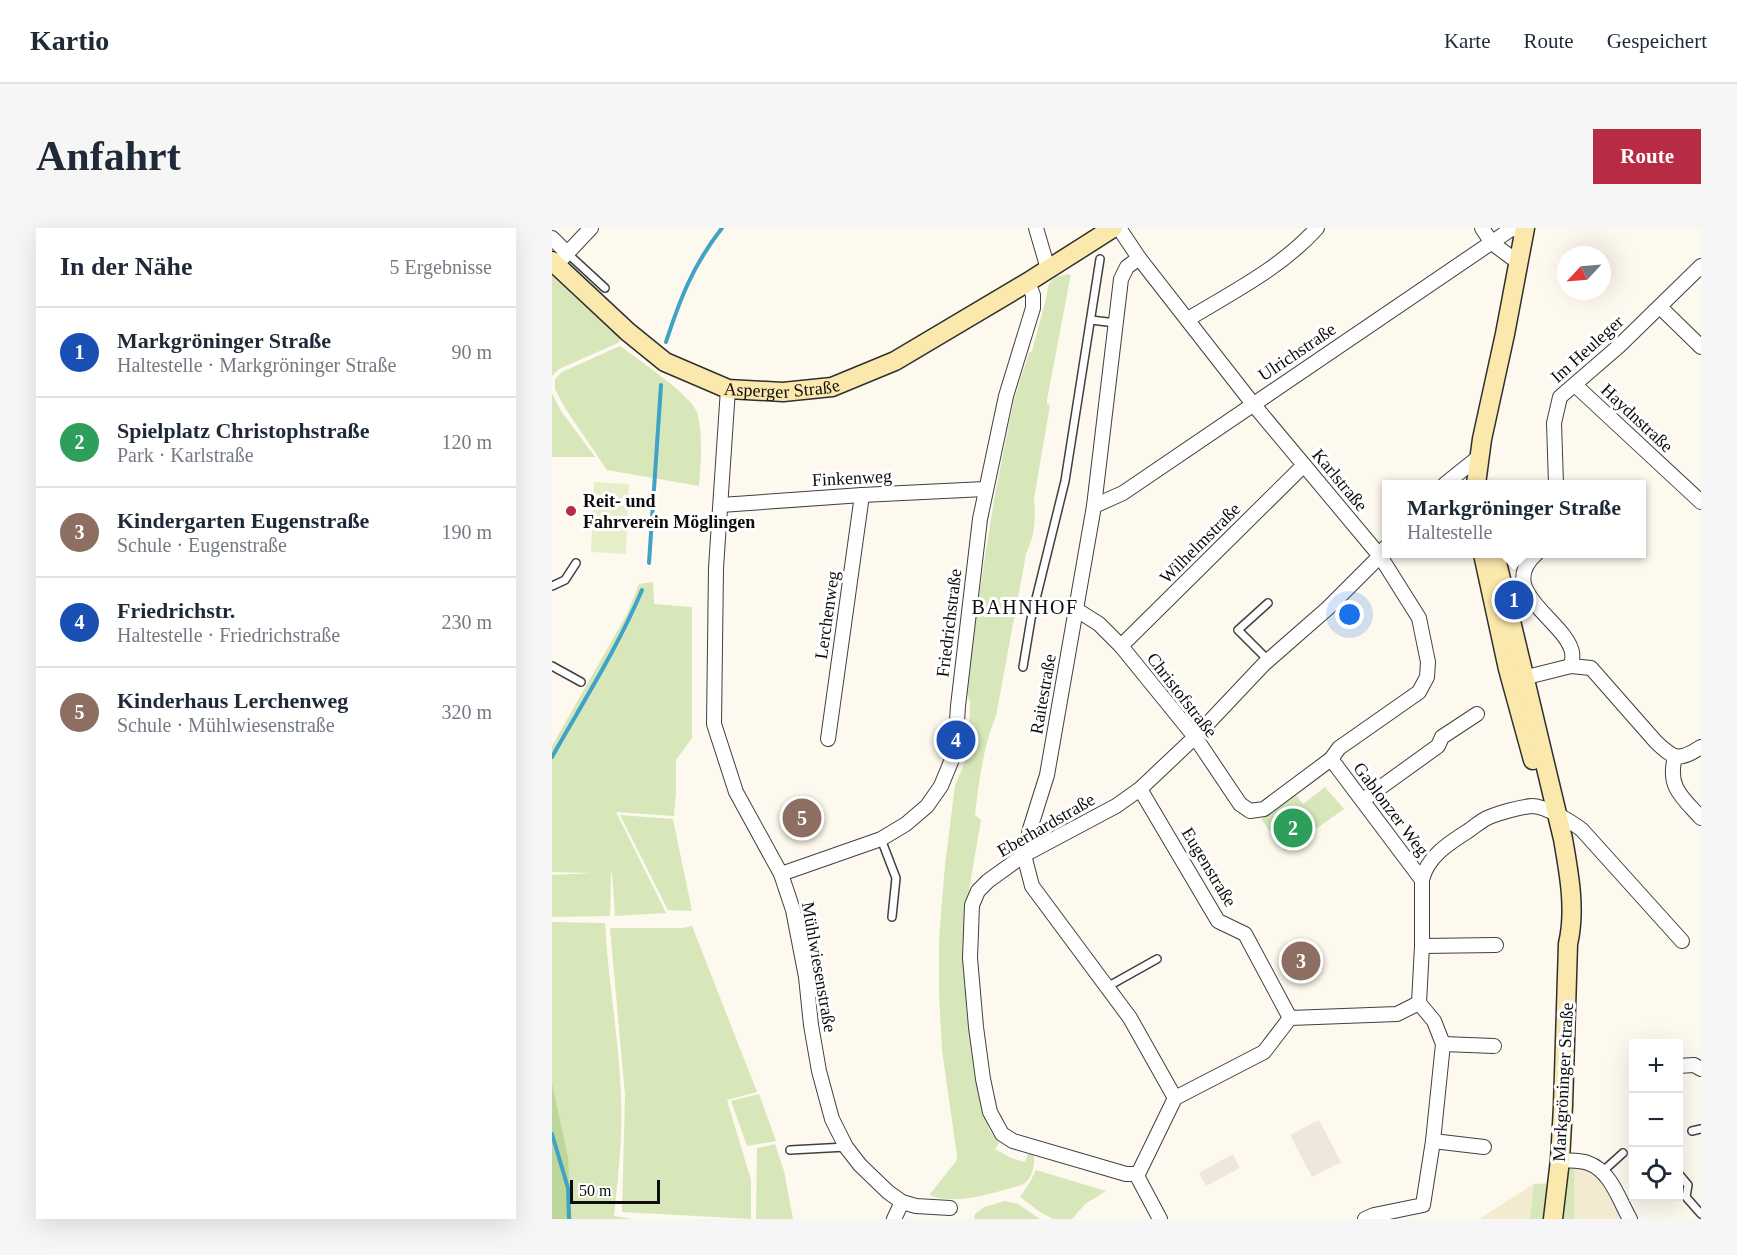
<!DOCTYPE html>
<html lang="de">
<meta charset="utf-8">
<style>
:root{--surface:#fff;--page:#f6f6f7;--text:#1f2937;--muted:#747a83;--line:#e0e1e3;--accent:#b72b44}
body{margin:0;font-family:"Times New Roman",serif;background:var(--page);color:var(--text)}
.controls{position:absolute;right:18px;bottom:18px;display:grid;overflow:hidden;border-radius:0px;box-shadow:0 6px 24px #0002}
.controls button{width:54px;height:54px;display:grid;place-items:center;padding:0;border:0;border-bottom:2px solid var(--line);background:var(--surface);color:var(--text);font:30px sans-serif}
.compass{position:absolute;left:1005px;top:18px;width:54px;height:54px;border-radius:50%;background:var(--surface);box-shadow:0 6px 24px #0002;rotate:244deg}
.scale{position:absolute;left:18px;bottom:15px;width:90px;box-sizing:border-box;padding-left:6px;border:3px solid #0d0d0d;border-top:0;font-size:16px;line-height:21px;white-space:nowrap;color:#0d0d0d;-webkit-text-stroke:4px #fff;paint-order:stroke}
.you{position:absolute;left:798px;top:387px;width:21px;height:21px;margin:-15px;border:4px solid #fff;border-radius:50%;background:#1a73e8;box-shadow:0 0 0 9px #1a73e833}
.badge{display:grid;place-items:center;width:39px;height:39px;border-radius:50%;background:var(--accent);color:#fff;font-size:20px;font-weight:700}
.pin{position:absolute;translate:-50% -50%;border:3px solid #fff;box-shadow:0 2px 6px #0006}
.popup{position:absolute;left:830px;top:252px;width:264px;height:78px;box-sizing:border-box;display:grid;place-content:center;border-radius:0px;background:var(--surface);filter:drop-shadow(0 2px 4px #0005);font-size:20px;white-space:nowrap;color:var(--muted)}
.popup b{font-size:22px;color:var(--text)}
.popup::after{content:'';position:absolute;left:50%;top:100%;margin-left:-12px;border:12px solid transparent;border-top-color:var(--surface)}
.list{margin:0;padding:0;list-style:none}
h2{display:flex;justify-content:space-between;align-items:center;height:78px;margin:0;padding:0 24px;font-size:26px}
h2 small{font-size:20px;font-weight:400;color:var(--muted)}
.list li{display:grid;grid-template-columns:39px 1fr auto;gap:18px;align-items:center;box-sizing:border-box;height:90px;padding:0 24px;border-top:2px solid var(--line)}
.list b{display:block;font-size:22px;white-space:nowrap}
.list p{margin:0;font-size:20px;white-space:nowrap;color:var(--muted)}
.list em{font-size:20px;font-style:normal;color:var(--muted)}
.icon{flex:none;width:33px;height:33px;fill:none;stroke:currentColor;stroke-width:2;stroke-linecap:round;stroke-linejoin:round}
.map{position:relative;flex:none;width:1149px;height:991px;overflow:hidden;border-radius:0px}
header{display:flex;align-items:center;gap:36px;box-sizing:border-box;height:84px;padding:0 30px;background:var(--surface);border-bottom:2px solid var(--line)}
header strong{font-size:28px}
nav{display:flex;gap:33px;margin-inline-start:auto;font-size:21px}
.intro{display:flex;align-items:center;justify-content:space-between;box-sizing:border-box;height:144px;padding:0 36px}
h1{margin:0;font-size:42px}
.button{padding:15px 27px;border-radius:0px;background:var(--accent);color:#fff;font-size:21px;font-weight:700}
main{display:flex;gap:36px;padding:0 36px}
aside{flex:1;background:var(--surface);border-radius:0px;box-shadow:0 6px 24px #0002}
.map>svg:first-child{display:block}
</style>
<header>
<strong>Kartio</strong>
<nav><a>Karte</a><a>Route</a><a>Gespeichert</a></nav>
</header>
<div class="intro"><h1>Anfahrt</h1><a class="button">Route</a></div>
<main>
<aside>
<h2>In der Nähe<small>5 Ergebnisse</small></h2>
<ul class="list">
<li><span class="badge" style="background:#1a4fb4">1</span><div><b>Markgröninger Straße</b><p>Haltestelle · Markgröninger Straße</p></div><em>90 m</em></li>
<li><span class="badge" style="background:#2e9e5b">2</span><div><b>Spielplatz Christophstraße</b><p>Park · Karlstraße</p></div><em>120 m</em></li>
<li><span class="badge" style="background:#8d6e63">3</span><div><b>Kindergarten Eugenstraße</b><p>Schule · Eugenstraße</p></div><em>190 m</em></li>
<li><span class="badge" style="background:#1a4fb4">4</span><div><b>Friedrichstr.</b><p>Haltestelle · Friedrichstraße</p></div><em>230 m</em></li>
<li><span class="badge" style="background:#8d6e63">5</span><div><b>Kinderhaus Lerchenweg</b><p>Schule · Mühlwiesenstraße</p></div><em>320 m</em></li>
</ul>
</aside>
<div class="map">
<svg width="1149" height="991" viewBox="0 0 1149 991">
<rect width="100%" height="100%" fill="#fef9ee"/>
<g fill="#f3ebcf">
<path d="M1023,933L1042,938L1078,991H1022Z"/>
<path d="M982,956L978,991H927Z"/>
</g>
<g fill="#d7e7b9">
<path d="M0,33L76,104L66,115L7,141L0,148Z"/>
<path d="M516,46L519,47L518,51L495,172V176L498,177L482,271C484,291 483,307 474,326L444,488C431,519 427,553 423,587L429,592L414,680L411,732L415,788L425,854L437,901L442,909L447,915L443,921L459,930L473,934L476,926L477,925L482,926C483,938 480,952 470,957C440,965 409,977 379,968L378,966L405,932V928L390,822L387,766V711L393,637L403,557L411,539L417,517L418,474L414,463L418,425L442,272L462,171L477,125L480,123L494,71L496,58L499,53L504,49Z"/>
<path d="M68,118C84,130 139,167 145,184C151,205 149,236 147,258L55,242L13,180L3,161V151L10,144Z"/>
<path d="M0,165L9,183L43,229H0Z"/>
<path d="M101,354L102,376L140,379V510L124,532V564L122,588L64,584L114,685L63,688L60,645L59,644L58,688L0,689V647L42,645L0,644V518L75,386L87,356Z"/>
<path d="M773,559L792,581L733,623L709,591L744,567L751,576Z"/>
<path d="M68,587L121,591L140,683L116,682Z"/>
<path d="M0,694L53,695C56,753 67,811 69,869C71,909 66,949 62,988L80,991H20L16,928L0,855Z"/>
<path d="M140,698L205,864L175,872L199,952V991L70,984L73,867L58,700H130Z"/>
<path d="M207,866L224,913L195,918L179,873Z"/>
<path d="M223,916L232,943L241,991H204L205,920Z"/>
<path d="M1008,932L1023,933L1022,991H978L982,956L1005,955Z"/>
<path d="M484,942L554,963L533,976L520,991H501L488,984L468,969L478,954Z"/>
<path d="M453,973L466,976L488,991H422L423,986L432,979Z"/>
</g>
<path fill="#bdd799" d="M0,855L16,928L20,991H0Z"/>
<path fill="#e7efca" d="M42,254L77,256L74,326L39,324Z"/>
<g fill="#eee7dd">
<path d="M767,892L789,934L760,949L738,907Z"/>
<path d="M681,926L688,940L654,958L647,945Z"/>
</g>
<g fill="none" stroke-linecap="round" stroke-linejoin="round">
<g stroke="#3fa2c7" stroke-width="4">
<path d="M114,114C128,71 141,37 170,0"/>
<path d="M97,335L109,157"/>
<path d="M0,529C31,474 65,421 90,362"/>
<path d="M0,906L16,960L17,991"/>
</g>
<g stroke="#404040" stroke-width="10">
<g id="lane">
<path d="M15,25L53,60"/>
<path d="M539,92L564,95"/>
<path d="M0,358L13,352L24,335"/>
<path d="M716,375L686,402L716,432"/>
<path d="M0,438L29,454"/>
<path d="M471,439L479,391L513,253L548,31"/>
<path d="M329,611L344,650L340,689"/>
<path d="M555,759L605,731"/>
<path d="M1140,903L1149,901"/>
<path d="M238,922L294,919"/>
<path d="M1050,944L1071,925"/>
<path d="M1126,945L1136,957L1134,969L1149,986"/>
</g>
</g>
<g stroke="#404040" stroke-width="16">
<g id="street">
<path d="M484,0L496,41"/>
<path d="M930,0L940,15L967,35"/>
<path d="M0,10L15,25"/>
<path d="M587,30L575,39L569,51L542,278L495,547L478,601L472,627L480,658L578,790L623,870"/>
<path d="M4,37L39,0"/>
<path d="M1108,79L1149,119"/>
<path d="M636,91C681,64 730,39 765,0"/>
<path d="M1023,157L1149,274"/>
<path d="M176,161L164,340L162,496L184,564L229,646L241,682L254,749L259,797L267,843L280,891L294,919L308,937L336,964L350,974L364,978L398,980"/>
<path d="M893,256L928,228"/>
<path d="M1004,256L1002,195L1008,169L1067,118L1149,38"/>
<path d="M169,277L310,267L433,261"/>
<path d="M542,278L571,265L958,2L968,0"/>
<path d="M984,326C943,363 1013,392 1020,424C1021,429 1020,434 1019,438"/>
<path d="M525,382L547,396L569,418L643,509L688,576L698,583L712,581L779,531L787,520L867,464L875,449L876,434L867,390L828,328L701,176L587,30L567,0"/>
<path d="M569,418L752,237"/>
<path d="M963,452L1019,438L1039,440L1104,514C1123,532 1127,533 1149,519"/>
<path d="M276,511L310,267"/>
<path d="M1123,529C1115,559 1130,569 1149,590"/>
<path d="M779,531L870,652"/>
<path d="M588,561L666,693L693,706L738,790"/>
<path d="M811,572L886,518L890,509L925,486"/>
<path d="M229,646L329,611L354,596L375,578L389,558L403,524L406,478L428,291L454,168L481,80V67L476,54"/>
<path d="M870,718L944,717"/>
<path d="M891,816L942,818"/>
<path d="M1126,838L1142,837L1149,841"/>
<path d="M881,913L932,919"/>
<path d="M1008,932C1017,933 1028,932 1036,935C1059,943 1067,972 1078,991"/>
<path d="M584,946H574L461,913L450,906L438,884L431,851L424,799L418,730L420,677L426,663L436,653L472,627L564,578L588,561L643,509L712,436L776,380L828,328L834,319"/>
<path d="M584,946L587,944L623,870L712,824L738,790L845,786L867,775"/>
<path d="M584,946L608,991"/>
<path d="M342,991L350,974"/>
<path d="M813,991L822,987L871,977L881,913L891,816L882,793L867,775L870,718V652C875,629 897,615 916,603C922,599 929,593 935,590C946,585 968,579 980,578C993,578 1020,594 1030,602L1130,713"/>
</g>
</g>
<g stroke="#2f2f2f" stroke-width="21">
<g id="secondary">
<path id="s1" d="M0,33L76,104L113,134L176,161L231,164L280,159L343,133L476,54L561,0"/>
<path d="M924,256L930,211L953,106L973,0"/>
<path d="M931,326L956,441L981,532"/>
<path d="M943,326L1011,611C1017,645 1024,682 1016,716L1011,878L1008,932L1001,991"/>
</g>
</g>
<use href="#lane" stroke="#fff" stroke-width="7"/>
<use href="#street" stroke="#fff" stroke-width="14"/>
<use href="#secondary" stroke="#fbe8ac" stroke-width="18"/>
</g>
<circle fill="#b72b44" stroke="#fff" stroke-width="2" cx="19" cy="283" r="6"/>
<g text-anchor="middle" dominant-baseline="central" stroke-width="6" stroke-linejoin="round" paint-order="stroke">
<g font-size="18" fill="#0d0d0d" stroke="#fff">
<text transform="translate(1035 121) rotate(-42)">Im Heuleger</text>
<text transform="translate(745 124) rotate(-34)">Ulrichstraße</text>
<text stroke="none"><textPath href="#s1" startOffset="274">Asperger Straße</textPath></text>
<text transform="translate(1085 190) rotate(43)">Haydnstraße</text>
<text transform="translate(300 250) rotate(-3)">Finkenweg</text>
<text transform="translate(788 252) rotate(50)">Karlstraße</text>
<text transform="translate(648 315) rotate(-45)">Wilhelmstraße</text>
<text transform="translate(275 387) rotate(-82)">Lerchenweg</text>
<text transform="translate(397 395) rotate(-83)">Friedrichstraße</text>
<text transform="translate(491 466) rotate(-80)">Raitestraße</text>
<text transform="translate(630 467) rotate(52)">Christofstraße</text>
<text transform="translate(839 581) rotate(53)">Gablonzer Weg</text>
<text transform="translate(494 597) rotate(-30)">Eberhardstraße</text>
<text transform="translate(657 639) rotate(59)">Eugenstraße</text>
<text transform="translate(267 739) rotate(80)">Mühlwiesenstraße</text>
<text transform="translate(1011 854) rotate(-87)">Markgröninger Straße</text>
</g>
<g font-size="18" font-weight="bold" fill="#0d0d0d" stroke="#fff" text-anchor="start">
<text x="31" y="273">Reit- und<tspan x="31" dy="21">Fahrverein Möglingen</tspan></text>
</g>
<g font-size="20" letter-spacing="1.5" fill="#0d0d0d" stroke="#fff">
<text x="473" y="379">BAHNHOF</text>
</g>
</g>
</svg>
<div class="controls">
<button>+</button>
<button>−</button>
<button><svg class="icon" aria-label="locate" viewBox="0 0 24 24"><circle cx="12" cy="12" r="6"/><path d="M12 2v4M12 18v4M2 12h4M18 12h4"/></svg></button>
</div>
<svg class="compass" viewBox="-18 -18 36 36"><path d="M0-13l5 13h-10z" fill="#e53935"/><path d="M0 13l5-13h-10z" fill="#747a83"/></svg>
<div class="scale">50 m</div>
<div class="you"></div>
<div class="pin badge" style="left:962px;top:372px;background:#1a4fb4">1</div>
<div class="popup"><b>Markgröninger Straße</b>Haltestelle</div>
<div class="pin badge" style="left:741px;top:600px;background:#2e9e5b">2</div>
<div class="pin badge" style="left:749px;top:733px;background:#8d6e63">3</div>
<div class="pin badge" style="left:404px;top:512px;background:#1a4fb4">4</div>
<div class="pin badge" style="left:250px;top:590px;background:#8d6e63">5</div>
</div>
</main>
